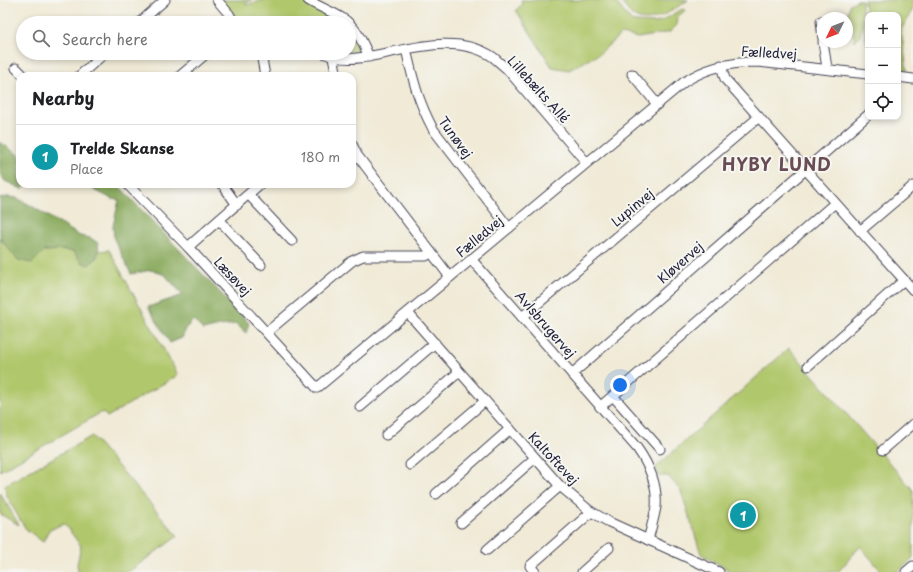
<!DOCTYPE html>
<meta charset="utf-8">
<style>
:root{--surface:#fff;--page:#f2f2f2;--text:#202124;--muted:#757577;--line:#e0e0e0;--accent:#c8321e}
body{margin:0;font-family:"Playpen Sans",sans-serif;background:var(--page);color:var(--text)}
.controls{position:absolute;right:12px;top:12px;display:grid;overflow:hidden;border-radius:8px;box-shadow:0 2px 6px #0003}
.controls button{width:36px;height:36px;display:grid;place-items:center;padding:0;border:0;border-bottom:1px solid var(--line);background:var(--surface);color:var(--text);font:20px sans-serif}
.compass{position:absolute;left:817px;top:12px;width:36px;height:36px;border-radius:50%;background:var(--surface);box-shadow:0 2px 6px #0003;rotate:227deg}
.you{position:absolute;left:620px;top:385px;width:14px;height:14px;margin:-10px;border:3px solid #fff;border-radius:50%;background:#1a73e8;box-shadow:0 0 0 6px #1a73e833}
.badge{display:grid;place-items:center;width:26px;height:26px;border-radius:50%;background:var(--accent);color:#fff;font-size:13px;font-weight:700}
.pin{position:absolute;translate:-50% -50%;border:2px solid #fff;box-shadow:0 1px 4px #0006}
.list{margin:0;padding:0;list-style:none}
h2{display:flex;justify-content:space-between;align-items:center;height:52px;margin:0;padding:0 16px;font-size:17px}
h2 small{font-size:13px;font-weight:400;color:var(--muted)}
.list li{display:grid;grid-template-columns:26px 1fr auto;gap:12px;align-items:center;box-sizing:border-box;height:64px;padding:0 16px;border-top:1px solid var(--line)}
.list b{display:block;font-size:15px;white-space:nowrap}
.list p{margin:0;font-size:13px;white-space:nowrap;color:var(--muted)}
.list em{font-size:13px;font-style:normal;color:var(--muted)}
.icon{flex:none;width:22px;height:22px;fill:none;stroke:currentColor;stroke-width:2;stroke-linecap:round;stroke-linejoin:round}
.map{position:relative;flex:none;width:913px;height:572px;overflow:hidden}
.search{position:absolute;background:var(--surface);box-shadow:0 2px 6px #0003;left:16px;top:16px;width:340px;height:44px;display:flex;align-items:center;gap:10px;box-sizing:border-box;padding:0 14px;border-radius:22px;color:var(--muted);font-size:15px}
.panel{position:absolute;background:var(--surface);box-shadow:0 2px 6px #0003;left:16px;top:72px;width:340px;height:116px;border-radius:12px}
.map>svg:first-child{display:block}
</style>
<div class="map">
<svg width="913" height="572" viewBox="0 0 913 572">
<rect width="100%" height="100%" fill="#f6f6f2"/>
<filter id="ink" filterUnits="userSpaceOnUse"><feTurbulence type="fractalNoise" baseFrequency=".025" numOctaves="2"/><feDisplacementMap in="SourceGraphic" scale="8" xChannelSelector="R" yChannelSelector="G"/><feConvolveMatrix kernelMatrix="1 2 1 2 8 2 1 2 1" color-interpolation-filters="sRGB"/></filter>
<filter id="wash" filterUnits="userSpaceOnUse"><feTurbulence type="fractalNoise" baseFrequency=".012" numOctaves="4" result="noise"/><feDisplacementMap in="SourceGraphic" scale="16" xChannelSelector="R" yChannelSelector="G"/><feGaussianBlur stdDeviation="0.9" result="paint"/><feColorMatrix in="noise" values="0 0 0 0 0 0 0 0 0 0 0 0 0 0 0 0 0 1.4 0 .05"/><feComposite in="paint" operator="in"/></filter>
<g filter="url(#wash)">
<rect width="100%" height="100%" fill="#f0ead6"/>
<g fill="#b1c76c" stroke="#6a7454">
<path d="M221,0H252L245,4L247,5L262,0H304L345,23H239Z"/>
<path d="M521,0H614L631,21L634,22L655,23L662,21L682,9L686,10L677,17V25L670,32L638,38L621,34L599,54L569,70L552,67L516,10L522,4Z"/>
<path d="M620,0H688C674,9 649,29 632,15C627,11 625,5 620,0Z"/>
<path d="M858,0H862V26L860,36L855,41L848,13L850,4Z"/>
<path d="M864,0H913V9L901,30L907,71L898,70V15H868V47L863,27L865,9Z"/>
<path d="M349,28L353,32L362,52H349Z"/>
<path d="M0,238L5,245L44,251L64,250L74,252L81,262L96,259L99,251L109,250L178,375L107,417L102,412L0,471Z"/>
<path d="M789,348L913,490V559L898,572H882L860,546L838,572H732L701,554L681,491L668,476H659L656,467Z"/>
<path d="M92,436L178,536L128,572H78L77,564L81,546L64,523L48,531L43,542L26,529L20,520L6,494L5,485Z"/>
<path d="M0,493L19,525L0,514Z"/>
</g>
<g fill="#8cac60" stroke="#57674e">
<path d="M0,142L20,156V184H26L22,189L5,181L0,174Z"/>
<path d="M83,184H117L249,323L246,333L236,324L220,326L203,330L193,320L187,327L182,338L170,343L148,307L183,295L165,275L151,270L131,274L114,239L113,226L119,200L112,199Z"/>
<path d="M8,197L17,198L30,205L80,236L90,238L98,243C100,253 97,258 89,265L81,262L74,252L64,250L44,251L32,263L18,260L0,238V198Z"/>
</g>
</g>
<g filter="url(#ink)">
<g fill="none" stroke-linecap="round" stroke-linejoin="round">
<g stroke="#414052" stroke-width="11">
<g id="minor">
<path d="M217,0L229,14L234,23"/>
<path d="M308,0C319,7 331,11 342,18C356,26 363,43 369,57"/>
<path d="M821,21L823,39"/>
<path d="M139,23L165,0"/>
<path d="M823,42L827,68"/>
<path d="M406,49C413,80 418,101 433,129L509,228"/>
<path d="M261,53L265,76"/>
<path d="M323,53C342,61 357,59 377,55C414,48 458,34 493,57C498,61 502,65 507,69L586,162"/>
<path d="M333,57L337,76"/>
<path d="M721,65L725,79L913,290"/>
<path d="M16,68L24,76"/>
<path d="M632,74L657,104"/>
<path d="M79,76L105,53"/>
<path d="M180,76L207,53"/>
<path d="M898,77L913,79"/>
<path d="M352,144L357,155L450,277"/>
<path d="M127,184L188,247L317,388L684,82C707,67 731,62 758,62L868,74"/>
<path d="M222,184L237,205"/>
<path d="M249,195L292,241"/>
<path d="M219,220L261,265"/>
<path d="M860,231L913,186"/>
<path d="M188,247L260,184"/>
<path d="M471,259L637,448C649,465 658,485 656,507C654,518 651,529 648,540"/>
<path d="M408,313L560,486L590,511L609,522L719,572"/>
<path d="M522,317L759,117"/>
<path d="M267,332L352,261L363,256H426L431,252"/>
<path d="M808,366L904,280"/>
<path d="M572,374L868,115"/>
<path d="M613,396L660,449"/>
<path d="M360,407L435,343"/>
<path d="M600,407L835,203"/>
<path d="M386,435L459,372"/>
<path d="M883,450L913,424"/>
<path d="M410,465L485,401"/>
<path d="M436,494L510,429"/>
<path d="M461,523L535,458"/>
<path d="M487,550L560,486"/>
<path d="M535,572L530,566L588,515L590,511"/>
<path d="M582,572L609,548"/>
<path d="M906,572L913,566"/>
</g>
</g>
<use href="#minor" stroke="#fff" stroke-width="9"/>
</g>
</g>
<g text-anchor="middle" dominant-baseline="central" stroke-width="4" stroke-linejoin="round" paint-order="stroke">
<g font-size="13" fill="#22223b" stroke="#f6f6f2">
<text transform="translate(769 52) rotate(3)">Fælledvej</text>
<text transform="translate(539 89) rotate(48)">Lillebælts Allé</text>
<text transform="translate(456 137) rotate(54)">Tunøvej</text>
<text transform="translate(632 207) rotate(-40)">Lupinvej</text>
<text transform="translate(479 236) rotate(-40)">Fælledvej</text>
<text transform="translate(680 262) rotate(-41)">Kløvervej</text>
<text transform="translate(233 276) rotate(47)">Læsøvej</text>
<text transform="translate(546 324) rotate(49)">Avlsbrugervej</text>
<text transform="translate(554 458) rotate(47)">Kaltoftevej</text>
</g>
<g font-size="17" font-weight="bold" letter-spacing="1" fill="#6a4d54" stroke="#f6f6f2">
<text x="777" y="164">HYBY LUND</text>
</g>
</g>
</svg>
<div class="controls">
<button>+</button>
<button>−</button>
<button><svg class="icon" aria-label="locate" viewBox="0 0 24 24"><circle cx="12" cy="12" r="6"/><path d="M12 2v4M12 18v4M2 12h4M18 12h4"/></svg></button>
</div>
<svg class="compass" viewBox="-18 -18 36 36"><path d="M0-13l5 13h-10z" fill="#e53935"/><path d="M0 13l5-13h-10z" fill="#757577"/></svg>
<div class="you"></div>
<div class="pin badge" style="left:743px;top:515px;background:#0f9aa8">1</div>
<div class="search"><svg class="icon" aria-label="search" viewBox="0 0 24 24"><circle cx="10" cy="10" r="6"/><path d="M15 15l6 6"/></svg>Search here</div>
<section class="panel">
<h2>Nearby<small></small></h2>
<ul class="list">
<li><span class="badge" style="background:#0f9aa8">1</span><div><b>Trelde Skanse</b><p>Place</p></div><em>180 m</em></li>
</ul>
</section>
</div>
